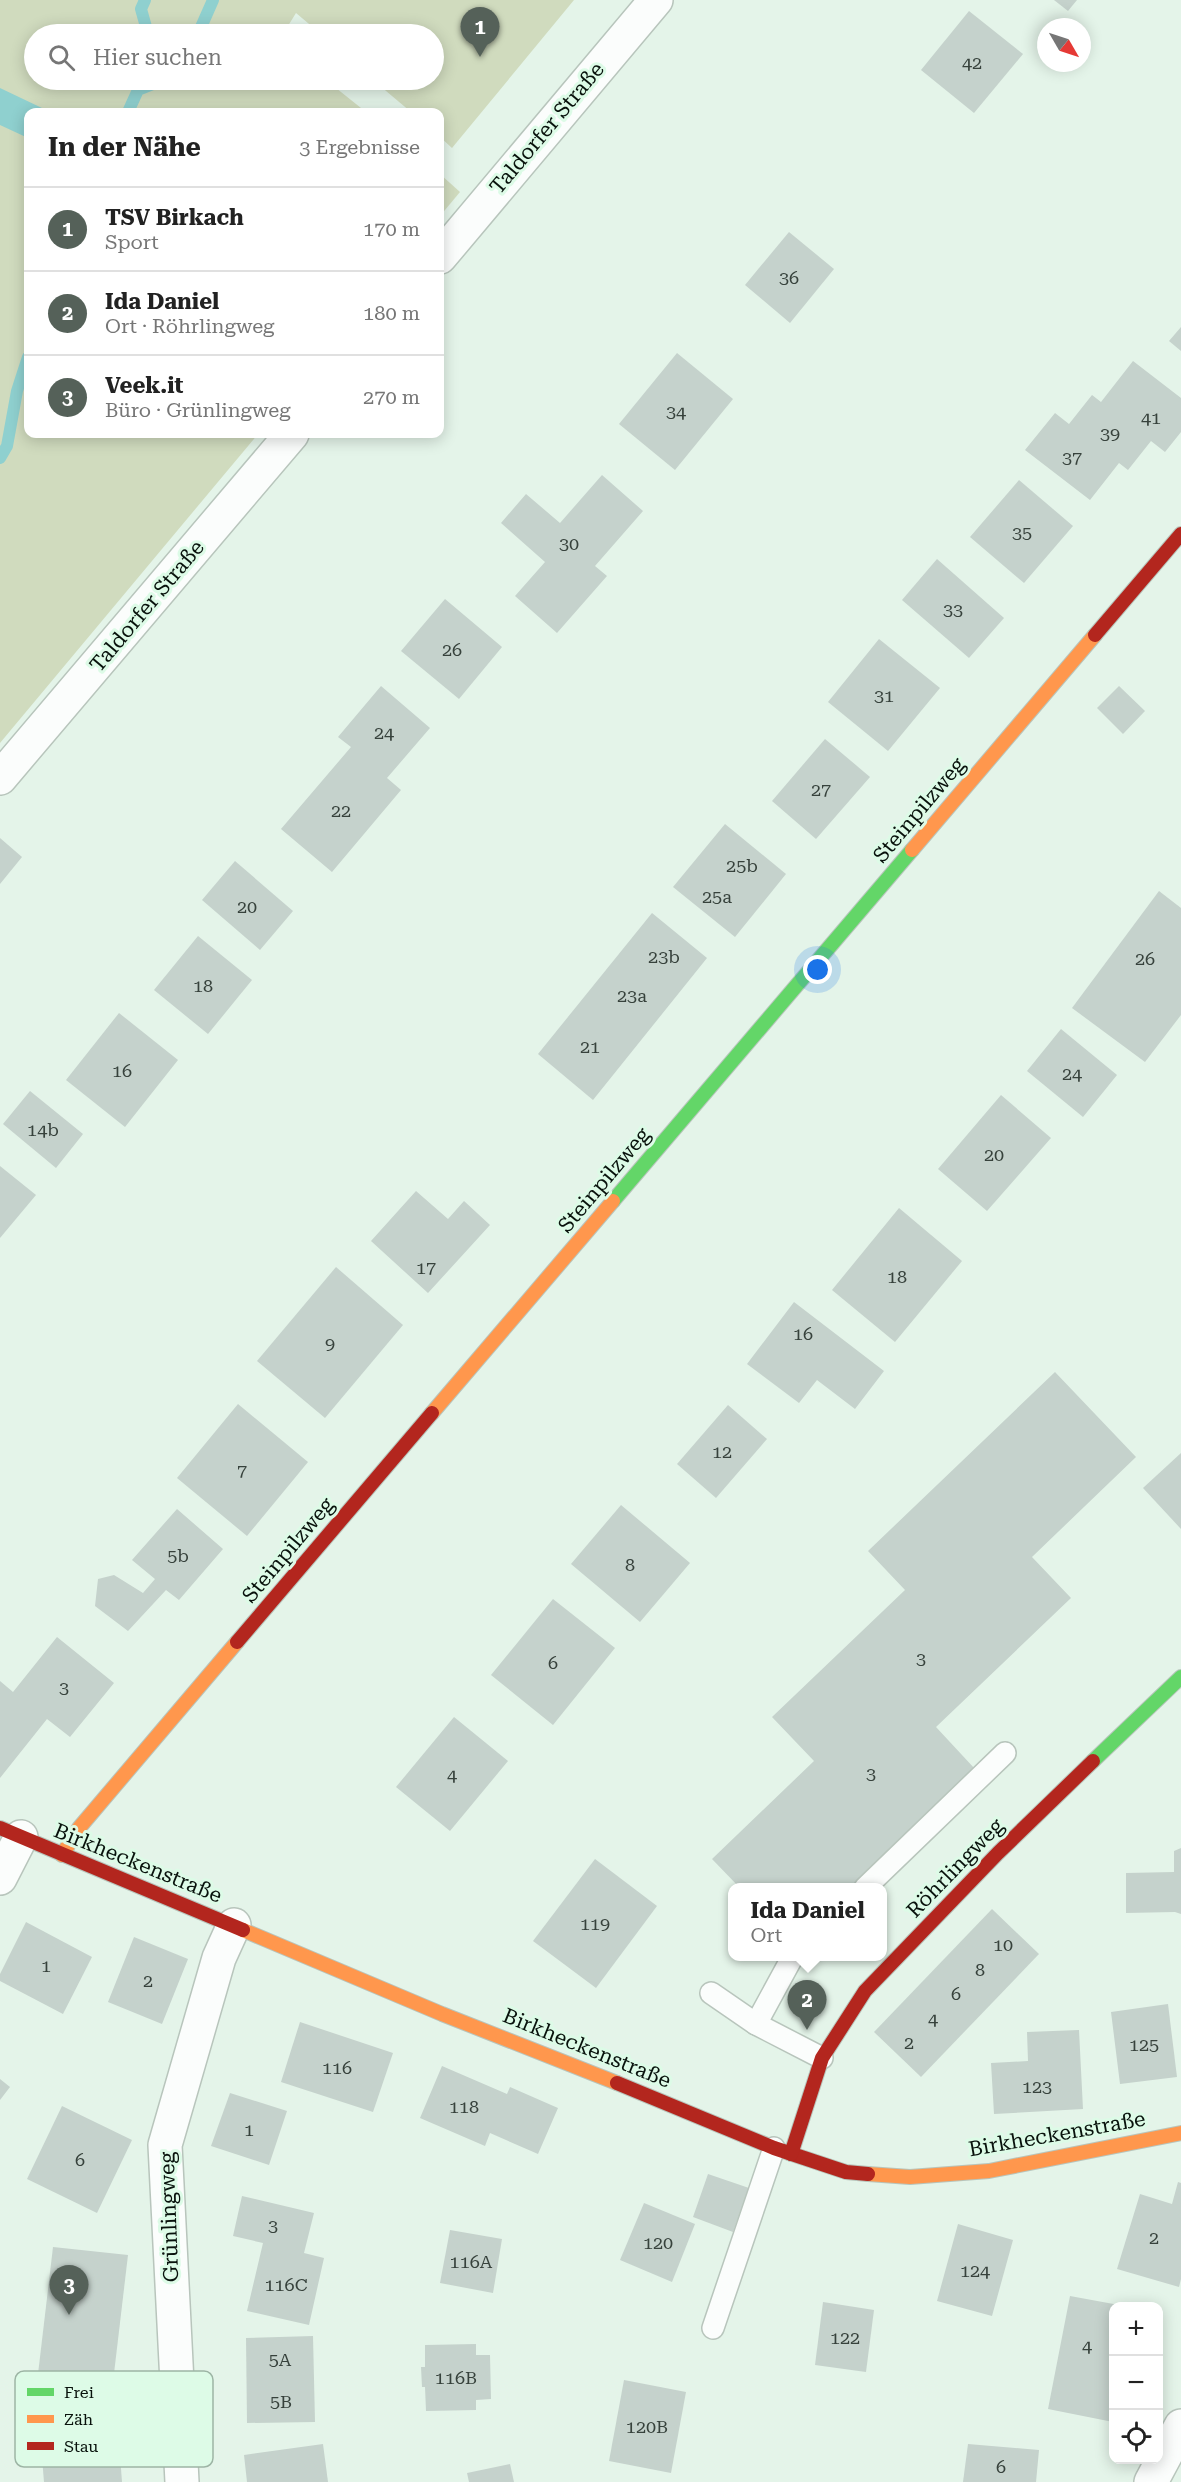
<!DOCTYPE html>
<html lang="de">
<meta charset="utf-8">
<style>
:root{--surface:#fff;--page:#f6f6f6;--text:#222;--muted:#767676;--line:#e0e0e0;--accent:#556159}
body{margin:0;font-family:"Roboto Serif",serif;background:var(--page);color:var(--text)}
.controls{position:absolute;right:18px;bottom:18px;display:grid;overflow:hidden;border-radius:12px;box-shadow:0 3px 15px #0003}
.controls button{width:54px;height:54px;display:grid;place-items:center;padding:0;border:0;border-bottom:2px solid var(--line);background:var(--surface);color:var(--text);font:30px sans-serif}
.compass{position:absolute;left:1037px;top:18px;width:54px;height:54px;border-radius:50%;background:var(--surface);box-shadow:0 3px 15px #0003;rotate:129deg}
.you{position:absolute;left:818px;top:970px;width:21px;height:21px;margin:-15px;border:4px solid #fff;border-radius:50%;background:#1a73e8;box-shadow:0 0 0 9px #1a73e833}
.badge{display:grid;place-items:center;width:39px;height:39px;border-radius:50%;background:var(--accent);color:#fff;font-size:20px;font-weight:700}
.pin{position:absolute;translate:-50% -50px;filter:drop-shadow(0 2px 3px #0008)}
.pin::after{content:'';position:absolute;top:32px;width:21px;height:18px;background:inherit;clip-path:polygon(0 0,100% 0,50% 100%)}
.popup{position:absolute;left:728px;top:1883px;width:159px;height:78px;box-sizing:border-box;display:grid;place-content:center;border-radius:12px;background:var(--surface);filter:drop-shadow(0 2px 4px #0005);font-size:20px;white-space:nowrap;color:var(--muted)}
.popup b{font-size:22px;color:var(--text)}
.popup::after{content:'';position:absolute;left:50%;top:100%;margin-left:-12px;border:12px solid transparent;border-top-color:var(--surface)}
.list{margin:0;padding:0;list-style:none}
h2{display:flex;justify-content:space-between;align-items:center;height:78px;margin:0;padding:0 24px;font-size:26px}
h2 small{font-size:20px;font-weight:400;color:var(--muted)}
.list li{display:grid;grid-template-columns:39px 1fr auto;gap:18px;align-items:center;box-sizing:border-box;height:84px;padding:0 24px;border-top:2px solid var(--line)}
.list b{display:block;font-size:22px;white-space:nowrap}
.list p{margin:0;font-size:20px;white-space:nowrap;color:var(--muted)}
.list em{font-size:20px;font-style:normal;color:var(--muted)}
.icon{flex:none;width:33px;height:33px;fill:none;stroke:currentColor;stroke-width:2;stroke-linecap:round;stroke-linejoin:round}
.map{position:relative;flex:none;width:1181px;height:2482px;overflow:hidden}
.search{position:absolute;background:var(--surface);box-shadow:0 3px 15px #0003;left:24px;top:24px;width:420px;height:66px;display:flex;align-items:center;gap:15px;box-sizing:border-box;padding:0 21px;border-radius:33px;color:var(--muted);font-size:22px}
.panel{position:absolute;background:var(--surface);box-shadow:0 3px 15px #0003;left:24px;top:108px;width:420px;height:330px;border-radius:12px}
.map>svg:first-child{display:block}
</style>
<div class="map">
<svg width="1181" height="2482" viewBox="0 0 1181 2482">
<rect width="100%" height="100%" fill="#e4f4e9"/>
<g fill="#d0dbbe">
<path d="M0,0H574L452,148L440,137V112H411L373,80H434V34H321L296,13L283,34H34V80H326L366,112H28V434H258L0,743Z"/>
<path d="M440,174L460,192L440,216Z"/>
</g>
<path fill="#8fd0cf" d="M0,88L42,108L40,112H28V138L0,125Z"/>
<g fill="none" stroke-linecap="round" stroke-linejoin="round">
<g stroke="#8fd0cf" stroke-width="12">
<path d="M145,0L141,9L148,34"/>
<path d="M198,34L213,0"/>
<path d="M128,112L138,90L163,80"/>
<path d="M0,458L7,446L17,391L28,357"/>
</g>
</g>
<g fill="#c5d2cc">
<path d="M1054,0H1077L1068,11Z"/>
<path d="M969,11L1023,54L974,113L921,70Z"/>
<path d="M789,232L834,269L790,323L745,285Z"/>
<path d="M1181,327V351L1169,341Z"/>
<path d="M677,353L733,399L675,470L619,424Z"/>
<path d="M1133,361L1181,398V432L1165,452L1151,441L1128,470L1119,463L1090,500L1025,450L1055,413L1069,424L1092,395L1101,402Z"/>
<path d="M602,475L643,511L595,566L607,576L557,633L515,596L545,562L501,523L526,494L560,523Z"/>
<path d="M1019,480L1073,526L1024,583L970,537Z"/>
<path d="M937,559L1004,618L969,658L902,600Z"/>
<path d="M445,599L502,647L459,699L401,651Z"/>
<path d="M879,639L940,688L888,751L828,702Z"/>
<path d="M381,686L430,728L387,778L401,790L332,872L281,829L351,747L338,737Z"/>
<path d="M1119,686L1145,711L1123,734L1097,708Z"/>
<path d="M825,739L870,777L816,839L772,801Z"/>
<path d="M725,824L786,874L735,937L673,887Z"/>
<path d="M0,838L22,857L0,884Z"/>
<path d="M235,861L293,911L260,950L202,900Z"/>
<path d="M1159,891L1181,908V1015L1145,1062L1072,1008Z"/>
<path d="M652,913L707,958L593,1100L538,1054Z"/>
<path d="M198,936L252,980L208,1034L154,990Z"/>
<path d="M119,1013L178,1060L125,1127L66,1080Z"/>
<path d="M1061,1029L1117,1075L1083,1117L1027,1071Z"/>
<path d="M30,1091L83,1134L56,1168L3,1124Z"/>
<path d="M1001,1095L1051,1138L987,1211L938,1169Z"/>
<path d="M0,1166L36,1195L0,1238Z"/>
<path d="M416,1191L448,1219L464,1201L490,1225L428,1293L371,1241Z"/>
<path d="M899,1208L962,1261L895,1342L832,1290Z"/>
<path d="M336,1267L403,1325L325,1418L257,1361Z"/>
<path d="M794,1302L884,1371L855,1409L817,1380L799,1403L747,1364Z"/>
<path d="M1055,1372L1136,1457L1032,1557L1071,1598L936,1727L975,1769L851,1887H739L712,1859L814,1761L772,1717L905,1590L868,1551Z"/>
<path d="M238,1404L308,1462L247,1536L177,1478Z"/>
<path d="M728,1405L767,1439L716,1498L677,1464Z"/>
<path d="M1181,1453V1529L1143,1488Z"/>
<path d="M621,1505L690,1563L640,1622L571,1564Z"/>
<path d="M177,1509L223,1549L179,1600L166,1590L128,1631L95,1606L98,1579L114,1575L143,1593L155,1579L132,1560Z"/>
<path d="M553,1599L615,1648L553,1725L491,1675Z"/>
<path d="M57,1637L114,1683L70,1737L47,1719L0,1778V1681L13,1692Z"/>
<path d="M454,1717L508,1761L450,1831L396,1787Z"/>
<path d="M1181,1848V1914L1175,1912L1126,1913V1873L1174,1872V1851Z"/>
<path d="M595,1859L657,1906L596,1988L533,1941Z"/>
<path d="M992,1909L1039,1954L921,2077L874,2032Z"/>
<path d="M26,1922L92,1957L63,2014L0,1981V1974Z"/>
<path d="M134,1937L188,1959L162,2024L108,2002Z"/>
<path d="M1168,2004L1177,2077L1120,2084L1111,2012Z"/>
<path d="M300,2022L393,2053L373,2112L281,2082Z"/>
<path d="M1079,2030L1083,2109L994,2114L991,2063L1028,2061L1027,2032Z"/>
<path d="M442,2066L507,2094L510,2087L558,2108L538,2154L490,2133L485,2146L420,2118Z"/>
<path d="M0,2079L10,2087L0,2100Z"/>
<path d="M230,2093L287,2111L269,2165L211,2146Z"/>
<path d="M62,2106L132,2140L97,2213L27,2179Z"/>
<path d="M708,2174L749,2188L733,2232L693,2217Z"/>
<path d="M1178,2182L1181,2183V2279L1179,2287L1117,2269L1140,2194L1172,2204Z"/>
<path d="M242,2196L314,2213L304,2253L324,2258L309,2325L247,2311L263,2243L233,2236Z"/>
<path d="M644,2203L695,2224L672,2282L620,2260Z"/>
<path d="M958,2224L1013,2240L992,2316L937,2301Z"/>
<path d="M450,2230L502,2239L493,2293L440,2283Z"/>
<path d="M53,2247L128,2255L113,2382L38,2374Z"/>
<path d="M1070,2296L1119,2305L1113,2307V2422L1048,2409Z"/>
<path d="M823,2302L874,2310L866,2372L815,2365Z"/>
<path d="M313,2336L315,2422L247,2423L246,2338Z"/>
<path d="M476,2344V2355H490L491,2399L476,2400V2410L426,2411L425,2387H422L421,2367H425V2345Z"/>
<path d="M624,2380L686,2392L671,2473L609,2461Z"/>
<path d="M116,2402L122,2482H44L38,2409Z"/>
<path d="M323,2444L328,2482H247L244,2455Z"/>
<path d="M968,2444L1039,2450L1036,2482H963Z"/>
<path d="M510,2464L514,2482H469L467,2473Z"/>
</g>
<g fill="none" stroke-linecap="round" stroke-linejoin="round">
<g stroke="#b8c5bc" stroke-width="24">
<g id="lane">
<path d="M865,1888L1005,1753"/>
<path d="M711,1993L756,2024L822,2058"/>
<path d="M756,2024L793,1956"/>
<path d="M713,2328L774,2148"/>
</g>
</g>
<g stroke="#b8c5bc" stroke-width="36">
<g id="street">
<path d="M440,257L656,0"/>
<path d="M0,778L292,434"/>
<path d="M0,1878L21,1837"/>
<path d="M182,2482L165,2145L219,1958L234,1925"/>
<path d="M1151,2482L1181,2426"/>
</g>
</g>
<g stroke="#b8c5bc" stroke-width="16">
<g id="fast">
<path d="M613,1201L912,850"/>
<path d="M1093,1761L1181,1677"/>
</g>
</g>
<g stroke="#b8c5bc" stroke-width="16">
<g id="slow">
<path d="M912,850L1095,635"/>
<path d="M432,1413L613,1201"/>
<path d="M62,1855L79,1828L237,1642"/>
<path d="M243,1930L442,2014L617,2083"/>
<path d="M868,2174L910,2177L989,2171L1181,2133"/>
</g>
</g>
<g stroke="#b8c5bc" stroke-width="16">
<g id="jam">
<path d="M1095,635L1181,534"/>
<path d="M237,1642L432,1413"/>
<path d="M0,1828L243,1930"/>
<path d="M617,2083L774,2148L846,2172L868,2174"/>
<path d="M791,2154L822,2058L865,1991L998,1853L1093,1761"/>
</g>
</g>
<use href="#lane" stroke="#fbfdfc" stroke-width="21"/>
<use href="#street" stroke="#fbfdfc" stroke-width="33"/>
<use href="#fast" stroke="#63d668" stroke-width="14"/>
<use href="#slow" stroke="#ff974d" stroke-width="14"/>
<use href="#jam" stroke="#b3261e" stroke-width="14"/>
</g>
<g text-anchor="middle" dominant-baseline="central" stroke-width="6" stroke-linejoin="round" paint-order="stroke">
<g font-size="18" fill="#37423c">
<text x="972" y="62">42</text>
<text x="789" y="277">36</text>
<text x="676" y="411">34</text>
<text x="1151" y="417">41</text>
<text x="1110" y="433">39</text>
<text x="1072" y="457">37</text>
<text x="1022" y="532">35</text>
<text x="569" y="543">30</text>
<text x="953" y="609">33</text>
<text x="452" y="649">26</text>
<text x="884" y="695">31</text>
<text x="384" y="732">24</text>
<text x="821" y="789">27</text>
<text x="341" y="810">22</text>
<text x="742" y="865">25b</text>
<text x="717" y="896">25a</text>
<text x="247" y="906">20</text>
<text x="664" y="956">23b</text>
<text x="1145" y="958">26</text>
<text x="203" y="985">18</text>
<text x="632" y="995">23a</text>
<text x="590" y="1046">21</text>
<text x="122" y="1070">16</text>
<text x="1072" y="1073">24</text>
<text x="43" y="1129">14b</text>
<text x="994" y="1154">20</text>
<text x="426" y="1267">17</text>
<text x="897" y="1276">18</text>
<text x="803" y="1333">16</text>
<text x="330" y="1343">9</text>
<text x="722" y="1451">12</text>
<text x="242" y="1470">7</text>
<text x="178" y="1555">5b</text>
<text x="630" y="1564">8</text>
<text x="921" y="1658">3</text>
<text x="553" y="1662">6</text>
<text x="64" y="1687">3</text>
<text x="871" y="1773">3</text>
<text x="452" y="1774">4</text>
<text x="595" y="1923">119</text>
<text x="1003" y="1944">10</text>
<text x="46" y="1965">1</text>
<text x="980" y="1969">8</text>
<text x="148" y="1980">2</text>
<text x="956" y="1993">6</text>
<text x="933" y="2018">4</text>
<text x="909" y="2042">2</text>
<text x="1144" y="2044">125</text>
<text x="337" y="2067">116</text>
<text x="1037" y="2086">123</text>
<text x="464" y="2106">118</text>
<text x="249" y="2129">1</text>
<text x="80" y="2159">6</text>
<text x="273" y="2225">3</text>
<text x="1154" y="2237">2</text>
<text x="658" y="2242">120</text>
<text x="471" y="2261">116A</text>
<text x="975" y="2270">124</text>
<text x="286" y="2284">116C</text>
<text x="845" y="2337">122</text>
<text x="1087" y="2345">4</text>
<text x="280" y="2359">5A</text>
<text x="456" y="2377">116B</text>
<text x="281" y="2401">5B</text>
<text x="647" y="2426">120B</text>
<text x="1001" y="2466">6</text>
</g>
<g font-size="21" fill="#08120c" stroke="#ddfbe7">
<text transform="translate(547 128) rotate(-50)">Taldorfer Straße</text>
<text transform="translate(147 606) rotate(-50)">Taldorfer Straße</text>
<text transform="translate(919 810) rotate(-50)">Steinpilzweg</text>
<text transform="translate(604 1180) rotate(-50)">Steinpilzweg</text>
<text transform="translate(288 1550) rotate(-50)">Steinpilzweg</text>
<text transform="translate(138 1863) rotate(22)">Birkheckenstraße</text>
<text transform="translate(955 1868) rotate(-46)">Röhrlingweg</text>
<text transform="translate(587 2048) rotate(22)">Birkheckenstraße</text>
<text transform="translate(1057 2134) rotate(-10)">Birkheckenstraße</text>
<text transform="translate(169 2217) rotate(-92)">Grünlingweg</text>
</g>
</g>
<rect x="15" y="2371" width="198" height="96" rx="9" fill="#ddfbe7" stroke="#9db5a5" stroke-width="1.5"/>
<rect x="27" y="2388" width="27" height="8" fill="#63d668"/>
<rect x="27" y="2415" width="27" height="8" fill="#ff974d"/>
<rect x="27" y="2442" width="27" height="8" fill="#b3261e"/>
<g font-size="16" fill="#08120c">
<text x="64" y="2398">Frei</text>
<text x="64" y="2425">Zäh</text>
<text x="64" y="2452">Stau</text>
</g>
</svg>
<div class="controls">
<button>+</button>
<button>−</button>
<button><svg class="icon" aria-label="locate" viewBox="0 0 24 24"><circle cx="12" cy="12" r="6"/><path d="M12 2v4M12 18v4M2 12h4M18 12h4"/></svg></button>
</div>
<svg class="compass" viewBox="-18 -18 36 36"><path d="M0-13l5 13h-10z" fill="#e53935"/><path d="M0 13l5-13h-10z" fill="#767676"/></svg>
<div class="you"></div>
<div class="pin badge" style="left:480px;top:57px">1</div>
<div class="pin badge" style="left:807px;top:2030px">2</div>
<div class="popup"><b>Ida Daniel</b>Ort</div>
<div class="pin badge" style="left:69px;top:2315px">3</div>
<div class="search"><svg class="icon" aria-label="search" viewBox="0 0 24 24"><circle cx="10" cy="10" r="6"/><path d="M15 15l6 6"/></svg>Hier suchen</div>
<section class="panel">
<h2>In der Nähe<small>3 Ergebnisse</small></h2>
<ul class="list">
<li><span class="badge">1</span><div><b>TSV Birkach</b><p>Sport</p></div><em>170 m</em></li>
<li><span class="badge">2</span><div><b>Ida Daniel</b><p>Ort · Röhrlingweg</p></div><em>180 m</em></li>
<li><span class="badge">3</span><div><b>Veek.it</b><p>Büro · Grünlingweg</p></div><em>270 m</em></li>
</ul>
</section>
</div>
